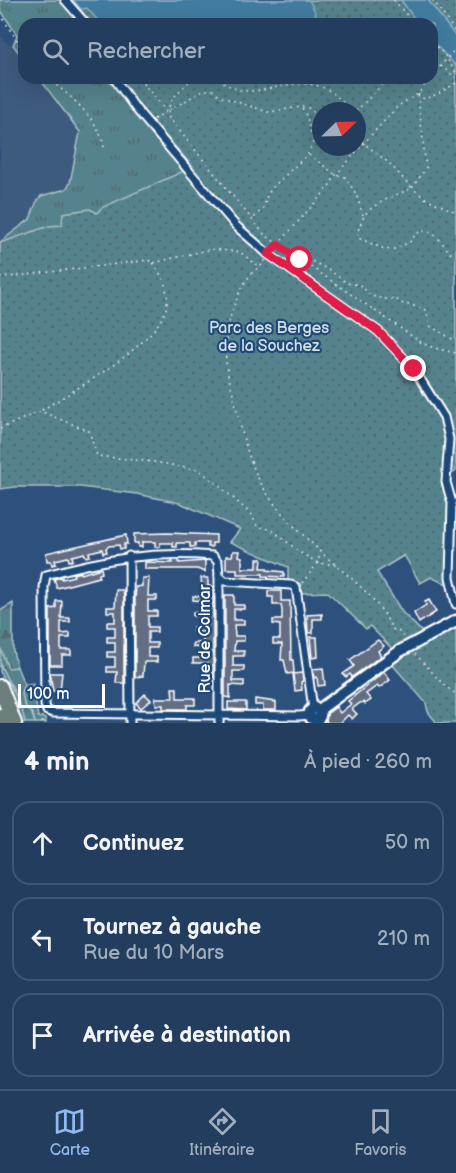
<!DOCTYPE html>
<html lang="fr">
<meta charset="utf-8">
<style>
:root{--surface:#223d5d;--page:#2e4866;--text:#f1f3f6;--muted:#a2aebc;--line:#3f5672;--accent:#90b9f0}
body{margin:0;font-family:"Balsamiq Sans",sans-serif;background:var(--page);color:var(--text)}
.compass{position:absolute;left:312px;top:102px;width:54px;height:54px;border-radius:50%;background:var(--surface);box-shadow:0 6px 24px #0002;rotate:67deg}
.scale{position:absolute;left:18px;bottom:15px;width:87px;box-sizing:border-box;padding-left:6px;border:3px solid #fff;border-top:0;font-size:16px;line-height:21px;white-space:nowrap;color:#fff;-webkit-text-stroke:4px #1f4a7a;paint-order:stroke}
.stop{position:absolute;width:18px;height:18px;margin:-14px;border:4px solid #e11d48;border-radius:50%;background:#fff}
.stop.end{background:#e11d48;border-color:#fff;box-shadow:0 2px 6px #0008}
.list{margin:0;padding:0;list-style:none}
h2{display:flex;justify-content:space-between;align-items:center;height:78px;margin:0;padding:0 24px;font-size:26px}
h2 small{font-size:20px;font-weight:400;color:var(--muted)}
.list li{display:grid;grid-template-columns:39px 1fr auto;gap:18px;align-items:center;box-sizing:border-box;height:84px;margin:0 12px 12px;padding:0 12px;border:2px solid var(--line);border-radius:18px}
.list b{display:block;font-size:22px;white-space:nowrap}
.list p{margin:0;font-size:20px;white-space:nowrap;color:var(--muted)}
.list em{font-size:20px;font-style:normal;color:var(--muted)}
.icon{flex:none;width:33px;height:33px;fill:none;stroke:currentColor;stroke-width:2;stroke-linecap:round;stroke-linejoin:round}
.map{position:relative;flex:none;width:456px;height:723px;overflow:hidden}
.search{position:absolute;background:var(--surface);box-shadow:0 6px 24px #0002;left:18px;right:18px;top:18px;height:66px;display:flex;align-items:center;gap:15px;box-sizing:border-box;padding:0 21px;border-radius:18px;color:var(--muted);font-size:22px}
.sheet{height:366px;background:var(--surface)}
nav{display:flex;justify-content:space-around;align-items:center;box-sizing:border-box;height:84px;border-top:2px solid var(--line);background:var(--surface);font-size:16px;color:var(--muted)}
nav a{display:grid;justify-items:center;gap:3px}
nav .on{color:var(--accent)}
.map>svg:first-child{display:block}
</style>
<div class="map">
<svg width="456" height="723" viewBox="0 0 456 723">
<defs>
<pattern id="grass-tufts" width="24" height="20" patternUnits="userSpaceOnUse" patternTransform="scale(1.5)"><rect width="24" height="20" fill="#55838d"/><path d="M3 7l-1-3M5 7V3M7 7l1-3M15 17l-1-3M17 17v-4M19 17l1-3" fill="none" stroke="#516a70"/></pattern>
<pattern id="forest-firs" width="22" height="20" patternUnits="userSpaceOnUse" patternTransform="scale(1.5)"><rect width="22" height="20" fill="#55838d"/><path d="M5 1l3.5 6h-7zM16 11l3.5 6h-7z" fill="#516a70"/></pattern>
<pattern id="park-dots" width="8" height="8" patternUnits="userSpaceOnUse" patternTransform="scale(1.5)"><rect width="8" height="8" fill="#55838d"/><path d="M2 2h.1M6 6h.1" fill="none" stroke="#516a70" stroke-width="1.8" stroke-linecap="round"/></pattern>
</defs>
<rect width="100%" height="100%" fill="#2d517c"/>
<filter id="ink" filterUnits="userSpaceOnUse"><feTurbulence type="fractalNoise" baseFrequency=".0167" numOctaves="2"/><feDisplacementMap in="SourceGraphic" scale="12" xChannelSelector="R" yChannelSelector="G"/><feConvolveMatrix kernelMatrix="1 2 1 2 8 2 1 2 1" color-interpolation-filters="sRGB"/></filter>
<g filter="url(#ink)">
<path fill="#3e5a7f" d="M0,34L7,44L13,45L24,59V78H39L80,132L70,183L66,189L51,192L36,203L30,219L0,242Z"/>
<g fill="url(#grass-tufts)" stroke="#aac1c6" stroke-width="1.5">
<path d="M0,0H61L83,24H24V59L13,45L17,35L0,9Z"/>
<path d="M39,78H111L443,480L444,492L449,504L447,584L431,577L420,583L405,555L376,572L112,222L0,269V242L30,219L36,203L41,196L66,189L70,183L80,132Z"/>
<path d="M0,647L8,668L17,667L24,684L21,693L32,714L35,723H25L12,686L5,677L0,663Z"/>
</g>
<g fill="url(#forest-firs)" stroke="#aac1c6" stroke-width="1.5">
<path d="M13,603V651L17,667L8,668L0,647V611Z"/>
<path d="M0,663C7,683 22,702 25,723H20L0,671Z"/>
<path d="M24,684H33L38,717L46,719V723H35L33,714C23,708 20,694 24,684Z"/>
</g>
<path fill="url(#park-dots)" stroke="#aac1c6" stroke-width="1.5" fill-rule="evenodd" d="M73,0H456V471L443,480L444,492L449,504L447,584L431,577L420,583L404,555L377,572L402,612L422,632L419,634L423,641L456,625V723H437L428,712L426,703L391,663L399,656L370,626L366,629L328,592L301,593L299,584L288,581V567L230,542L240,529L180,503L137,494L80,487H15L0,489V243L49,226L62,225L63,213L90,209L97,213L101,208L193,167L131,97L119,78H432V24H92ZM321,111H357V147H321Z"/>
<g fill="#437b9f" stroke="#8eb0c5" stroke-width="1.5">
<path d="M73,0H309C313,8 318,15 316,24H101L87,8L81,9Z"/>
<path d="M401,0H428L456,37V66L432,41V24H418Z"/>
</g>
<g fill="#646e85" stroke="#fff" stroke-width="1.5">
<path d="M167,533L216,535V543H212V547H208V543H195V547H190V543H177V547H173V543H160V547H155V542H142V547H138V543H134V534Z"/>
<path d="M126,535L127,544H124V549H120L119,545L109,546L106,548L107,552L103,553L102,549L94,551L89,552L90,556L86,557L84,553L81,554L72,556L73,560L71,561H69L68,557L55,560L56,564L52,565L51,561H47L46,553Z"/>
<path d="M233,551H240L239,556L242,557V568H257V559H262L261,568H267V570L284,572V577L263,576V574H237V569H226V556H232Z"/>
<path d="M172,560H179V563L205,561V572L197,569H145V562L173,563Z"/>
<path d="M101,568L102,573L99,574V577L57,588L54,579L62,577V579L74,576L73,574L81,572V574Z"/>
<path d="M142,578H149L148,596H157V600H148V611H157V616H148V627H157V632H148V643H157V648H148V657H157V662H144L143,676L135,677V598L136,587L142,586Z"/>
<path d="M201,578H208V586H213V677H207V663H193V658H203V648L193,647V643H203V632H193V627H202L203,616H193V612H203V601L193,600V596H203Z"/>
<path d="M116,590H123L124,598V683H116L117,672H107V667H115V657H107V652H115V642H107V637H115V627H107V622H115V612H107V607H115Z"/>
<path d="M268,591H281V601H290L291,660H293L294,673L287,674L284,660H281L282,644H273V639H280V625L273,624V620H282V610L281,605H273V597H268Z"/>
<path d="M225,595H234V605H244V609H234V620H244V625H234L235,636H244V641H235L234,651H244V656H233V666H244V671H233V681H244V686L230,685V698L225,697Z"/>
<path d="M429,600L436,612L419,623L414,613L426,605L425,602Z"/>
<path d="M56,601H62L61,618H70V622H61V634L70,633V638H61V650H71V655H62V665H50V609L56,608Z"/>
<path d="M322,614V619H313V633H308L307,615Z"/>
<path d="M310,637H317L318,657L312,658Z"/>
<path d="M378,640L384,646L378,651L381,656L352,677L350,674L346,677L343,674L354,666L350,660Z"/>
<path d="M323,668L325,685L318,686L317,677L314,678L313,669Z"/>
<path d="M384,672L390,680L379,688L377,686L366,694L371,700L365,704L364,702L360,703L352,709L357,714L352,719L348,715L340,723H327L325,715L336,707L340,713L351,704L348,701Z"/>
<path d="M50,673H62L60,691H53Z"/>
<path d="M302,673L303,681L301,682L302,690L295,691L293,674Z"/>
<path d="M172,688H177V698H195V705H187V709H163V705H156L155,698H173Z"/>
<path d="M145,694L151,700L141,708L136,703Z"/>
<path d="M255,699L276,702V710H263V705H255Z"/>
<path d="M228,702H246V710L228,709Z"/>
</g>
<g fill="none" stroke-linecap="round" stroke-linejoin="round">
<g stroke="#fff" stroke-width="11">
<g id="street">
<path d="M65,0L86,24"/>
<path d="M114,78L136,109L236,226L268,254L378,331L414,369L444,417L449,439L446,482L452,503L450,577L456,604"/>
<path d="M129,556L130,723"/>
<path d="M219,576L225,581L291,585L296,587L313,709"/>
<path d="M219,723V576L218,562L213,556C152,551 104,559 46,575L44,587L45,705L47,711L53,713L299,716L310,715"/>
</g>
</g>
<g stroke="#fff" stroke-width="15">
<g id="secondary">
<circle cx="315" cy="714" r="5.5"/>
<path d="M319,710L400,651L456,621"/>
</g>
</g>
<g stroke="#fff" stroke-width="18">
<g id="highway">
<path d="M0,687L14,723"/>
<path d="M0,716L3,723"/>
</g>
</g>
<g stroke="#fff" stroke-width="1.5" stroke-dasharray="1.5 4.5" stroke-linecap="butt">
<path d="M394,0L414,24"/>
<path d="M433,0L456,33"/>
<path d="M0,14L24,51"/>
<path d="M432,43L444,54L456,73"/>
<path d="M441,66L456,78"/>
<path d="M432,76L444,62"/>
<path d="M47,78C68,93 101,121 104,148"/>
<path d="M139,78L166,111"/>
<path d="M193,78C182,89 164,102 169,118L264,234L300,260L304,257L329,270L347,283L360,285L371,296L385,299H396L403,304L411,305L426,310L430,326L456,341"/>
<path d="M219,78C251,110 289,70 326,89C336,93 343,103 350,111"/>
<path d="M418,94L424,99L438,94L456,83"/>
<path d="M418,95L426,168L412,188L425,198L456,212"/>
<path d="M302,107H307L321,118"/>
<path d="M356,111L389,78"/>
<path d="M154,119L204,90H213L222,97L268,112L301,107C309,116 308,129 314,140L308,154L274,186L267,195L264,207L253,219"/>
<path d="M357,138L389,163L412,188C399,194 373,203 365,215C361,220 361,226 357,232L358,238L384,249L392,250L410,242C425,218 439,238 450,253L456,254"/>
<path d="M309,155L336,175L345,177L356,194L363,215"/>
<path d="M274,249L328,188L336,175L364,143L398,106L418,94L430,78"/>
<path d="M265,260C263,266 258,267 253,272C245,280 239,293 235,303C228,321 224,342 226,362C227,373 231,386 234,397C241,429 248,464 266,492C280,514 302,534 321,552C346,575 378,596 392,629L400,632L406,639"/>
<path d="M301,260L422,343L434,348L456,353"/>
<path d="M0,278L142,261L148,260L153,263L212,249L240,252L258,266"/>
<path d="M42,410C73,390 165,342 167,302C168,288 162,274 153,263"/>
<path d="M0,429L40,411L89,431L97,456L154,462L199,470L221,487L252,515L257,526L272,530L301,553L318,563L337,565"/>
<path d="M302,583L318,563L320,552"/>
<path d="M415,654C429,667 440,684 456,694"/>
<path d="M42,723V716"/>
</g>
<use href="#street" stroke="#1f4a7a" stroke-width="7"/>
<use href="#secondary" stroke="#1f4a7a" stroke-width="10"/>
<use href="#highway" stroke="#6c7e7c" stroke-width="14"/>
<path stroke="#fff" stroke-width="1.5" stroke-dasharray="1.5 4.5" stroke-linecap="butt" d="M444,62L456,48"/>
</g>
</g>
<g fill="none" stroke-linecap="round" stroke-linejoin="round" filter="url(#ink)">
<path stroke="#e11d48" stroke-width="8" d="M300,260L278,245L268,254L378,331L414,369"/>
</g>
<g text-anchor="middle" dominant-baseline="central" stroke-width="4.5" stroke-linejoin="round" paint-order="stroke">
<g font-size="16" fill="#d4e0e2" stroke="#1f4a7a">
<text x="269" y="328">Parc des Berges<tspan x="269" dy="18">de la Souchez</tspan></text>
</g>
<g font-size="16" fill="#fff" stroke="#1f4a7a">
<text transform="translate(205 639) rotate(-90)">Rue de Colmar</text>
</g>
</g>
</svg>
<svg class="compass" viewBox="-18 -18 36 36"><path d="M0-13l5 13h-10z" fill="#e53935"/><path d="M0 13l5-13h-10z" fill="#a2aebc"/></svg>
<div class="scale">100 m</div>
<div class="stop" style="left:300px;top:260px"></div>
<div class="stop end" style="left:414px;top:369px"></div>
<div class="search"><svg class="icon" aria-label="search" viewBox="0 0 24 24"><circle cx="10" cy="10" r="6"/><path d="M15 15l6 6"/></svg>Rechercher</div>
</div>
<section class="sheet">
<h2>4 min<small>À pied · 260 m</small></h2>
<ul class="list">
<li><svg class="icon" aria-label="ahead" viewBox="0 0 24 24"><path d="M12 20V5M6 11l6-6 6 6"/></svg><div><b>Continuez</b></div><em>50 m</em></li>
<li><svg class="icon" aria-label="left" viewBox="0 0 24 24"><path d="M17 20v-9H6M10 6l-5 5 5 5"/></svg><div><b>Tournez à gauche</b><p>Rue du 10 Mars</p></div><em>210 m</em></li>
<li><svg class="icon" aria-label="arrive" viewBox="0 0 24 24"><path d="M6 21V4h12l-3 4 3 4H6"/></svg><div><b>Arrivée à destination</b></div></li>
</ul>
</section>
<nav>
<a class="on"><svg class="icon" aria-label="map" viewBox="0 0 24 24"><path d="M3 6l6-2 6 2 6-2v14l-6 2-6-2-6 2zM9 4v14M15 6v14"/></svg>Carte</a>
<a><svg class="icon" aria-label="directions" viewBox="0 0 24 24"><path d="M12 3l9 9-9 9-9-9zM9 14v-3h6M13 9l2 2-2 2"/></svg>Itinéraire</a>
<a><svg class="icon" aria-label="saved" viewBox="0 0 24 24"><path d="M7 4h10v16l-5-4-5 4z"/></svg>Favoris</a>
</nav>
